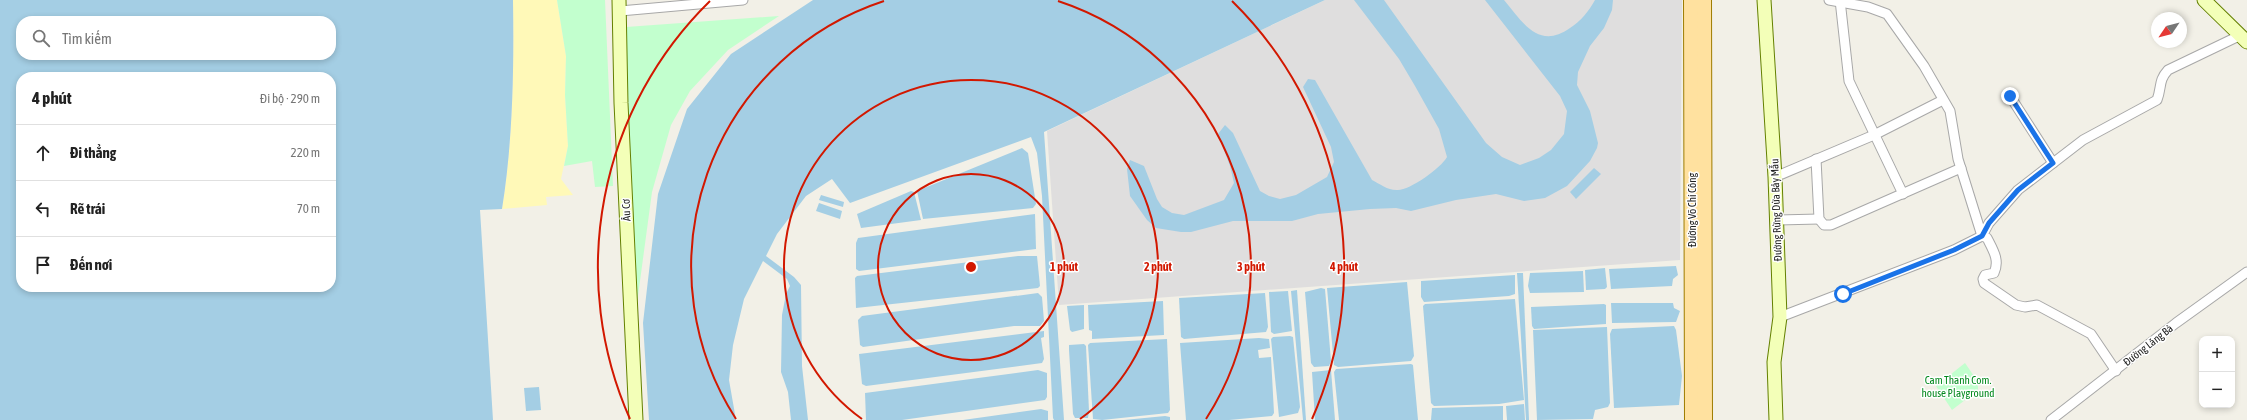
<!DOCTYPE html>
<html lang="vi">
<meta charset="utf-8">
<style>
:root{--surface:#fff;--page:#f6f6f6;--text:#222;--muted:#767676;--line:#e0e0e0}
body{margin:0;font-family:"Asap Condensed",sans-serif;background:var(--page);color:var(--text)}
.controls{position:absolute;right:12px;bottom:12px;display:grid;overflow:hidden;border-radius:8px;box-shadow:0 2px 6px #0003}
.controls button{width:36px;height:36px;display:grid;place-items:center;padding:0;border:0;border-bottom:1px solid var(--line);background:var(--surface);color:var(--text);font:20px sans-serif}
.compass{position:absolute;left:2151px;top:12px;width:36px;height:36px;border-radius:50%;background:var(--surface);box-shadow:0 2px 6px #0003;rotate:235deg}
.stop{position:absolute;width:12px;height:12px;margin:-9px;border:3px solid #1a73e8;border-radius:50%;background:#fff}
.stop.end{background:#1a73e8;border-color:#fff;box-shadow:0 1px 4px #0008}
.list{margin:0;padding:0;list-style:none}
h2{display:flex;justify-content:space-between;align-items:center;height:52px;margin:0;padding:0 16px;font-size:17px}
h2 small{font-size:13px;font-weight:400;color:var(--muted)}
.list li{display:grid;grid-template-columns:26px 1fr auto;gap:12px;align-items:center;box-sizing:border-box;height:56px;padding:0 16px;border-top:1px solid var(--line)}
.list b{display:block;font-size:15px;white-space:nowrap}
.list em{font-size:13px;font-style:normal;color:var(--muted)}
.icon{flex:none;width:22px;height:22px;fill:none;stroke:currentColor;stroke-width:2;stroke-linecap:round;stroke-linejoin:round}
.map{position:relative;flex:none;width:2247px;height:420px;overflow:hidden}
.search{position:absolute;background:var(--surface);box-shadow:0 2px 6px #0003;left:16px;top:16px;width:320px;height:44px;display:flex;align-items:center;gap:10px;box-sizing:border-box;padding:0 14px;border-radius:16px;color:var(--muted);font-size:15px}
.panel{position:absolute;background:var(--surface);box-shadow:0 2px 6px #0003;left:16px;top:72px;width:320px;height:220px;border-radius:16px}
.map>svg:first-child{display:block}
</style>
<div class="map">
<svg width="2247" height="420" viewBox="0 0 2247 420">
<rect width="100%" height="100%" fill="#f2f0e7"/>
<path fill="#dfdede" d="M1325,0H1682L1680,260L1059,305L1047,131Z"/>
<path fill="#fff9b8" d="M513,0H557L566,56L565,95L568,146L561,179L573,195L546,197L547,205L502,209C513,140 514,70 513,0Z"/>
<g fill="#c2ffce">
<path d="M557,0H605L613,186L595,187L592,161L564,166L568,146L565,95L566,56Z"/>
<path d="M779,16L728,50L690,91L671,125L652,192L635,318L626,27Z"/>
<path d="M1965,363L1978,382V390L1952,410L1936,386Z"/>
</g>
<g fill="#a4cee4" fill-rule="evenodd">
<path d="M0,0H513C514,70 513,140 502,209L480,210L493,420H0ZM21,21H331V55H21ZM21,77H331V287H21Z"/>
<path d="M813,0H1325L1044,132L1064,420H1054L1053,418L1042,196L1037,153L1031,137L850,203L832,179L806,196L777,234L766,256L794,277L801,285L802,366L808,420H791L788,392L781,372L782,315L786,294L790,286L787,279L763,261L744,299L733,345L729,380L736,420H649L643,323L658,194L687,109L731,54Z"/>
<path d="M1354,0H1384L1486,143L1502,157L1520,165L1539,158L1551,150L1564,134L1567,111L1560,96L1485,0H1504C1523,23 1539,50 1570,28C1581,21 1589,11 1595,0H1613L1612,10L1604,28L1590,46L1578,72L1577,85L1590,111L1598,143L1597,148L1590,161L1567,186L1545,198L1524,201L1496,194L1456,200L1411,211L1396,208L1370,209L1318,214L1292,221H1233L1191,232H1181L1156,228L1147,220L1130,196L1127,169L1130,160L1144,166L1157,199L1162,207L1172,213L1184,215L1224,200L1234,183L1230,166L1218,134L1225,125L1233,133L1260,191L1269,196L1280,199L1296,195L1327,177L1334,162L1331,147L1303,87L1308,79L1315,80L1372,180C1380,184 1389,191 1398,190C1410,190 1441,168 1447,157L1439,129L1415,86L1399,59Z"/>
<path d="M1022,148L1028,153L1036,204L1033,208L923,219L917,191Z"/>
<path d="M1594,168L1601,174L1576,199L1570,192Z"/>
<path d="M911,191L914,192L921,220L861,228L857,214Z"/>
<path d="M821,195L844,202L843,207L819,200Z"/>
<path d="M819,203L842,211L840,219L816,211Z"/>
<path d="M1035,214L1036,249L859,271L856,269V243L858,238Z"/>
<path d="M1018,256H1037L1040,286L1038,288L856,308L855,278L857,276Z"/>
<path d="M1676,266L1678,275L1673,279L1672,286L1611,289L1609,269Z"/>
<path d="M1605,268L1607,287L1605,289L1586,290L1585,270Z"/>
<path d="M1583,271L1584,292L1530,293L1528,286L1530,273Z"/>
<path d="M1517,273H1523L1529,420H1526Z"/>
<path d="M1515,275V294L1509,296L1424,302L1421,297V281Z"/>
<path d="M1407,282L1414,356L1411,361L1338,367L1334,365L1327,288Z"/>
<path d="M1321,288L1325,289L1331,361L1329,366L1314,367L1311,363L1305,292Z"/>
<path d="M1297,290L1306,420H1303L1291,291Z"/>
<path d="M1288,291L1292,331L1274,334L1271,332L1269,292Z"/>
<path d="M1038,293L1042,297L1044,321L1040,326H1014L863,347L860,345L858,320L862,316Z"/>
<path d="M1265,293L1268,327L1266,332L1184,339L1181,337L1179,298Z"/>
<path d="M1515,299L1524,400L1499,404L1434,406L1431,403L1423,306L1425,304Z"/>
<path d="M1163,301L1164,335L1092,339V331L1089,330L1088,305Z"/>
<path d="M1611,303H1673L1674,308L1680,311L1676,322L1612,323Z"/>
<path d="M1604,304L1606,305V324L1534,329L1532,326L1531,307Z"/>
<path d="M1084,305V329L1072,332L1070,330L1067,306Z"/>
<path d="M1674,326L1676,330L1682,376L1679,405L1614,408L1610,334L1612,329Z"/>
<path d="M1607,327L1610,403L1608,407L1595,410L1593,419L1537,420L1533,330Z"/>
<path d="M1044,331V337L1041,338L1044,359L1042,363L866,386L862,384L859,354Z"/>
<path d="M1290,336L1293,337L1300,407L1298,413L1279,417L1271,339L1273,337Z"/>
<path d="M1259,338L1269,339L1270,348L1258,350L1259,358L1271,357L1274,413L1272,416L1229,420H1186L1180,343Z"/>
<path d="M1167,339L1170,410L1168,413L1102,420L1093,419L1088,345L1090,343Z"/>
<path d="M1084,344L1086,346L1089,411L1088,418H1075L1073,414L1069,350V345Z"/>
<path d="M1411,364L1413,365L1418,420H1339L1334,372L1336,369Z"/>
<path d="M1038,370L1047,373V397L1045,400L902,420H866L865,393Z"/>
<path d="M1331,370L1335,420H1315L1312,372Z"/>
<path d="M539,387L541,410L526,411L524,388Z"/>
<path d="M1524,404L1525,420H1507L1506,406Z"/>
<path d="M1503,406V420H1431L1432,408Z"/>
<path d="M1041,409L1048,411V420H963Z"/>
<path d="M1165,416L1170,417V420H1124Z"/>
</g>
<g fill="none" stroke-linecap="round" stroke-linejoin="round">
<g stroke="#a8a8a8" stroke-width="11">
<g id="street">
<path d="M1829,0L1868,7L1887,14L1924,66L1950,111L1958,159L1982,236L1987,238C1993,250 2000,260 1994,273L1985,275L1983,279L1984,283L2016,305L2025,307L2037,305L2091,334L2116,371"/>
<path d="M1840,0L1849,81L1903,194"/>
<path d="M620,11L743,0"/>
<path d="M2010,96L2053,163"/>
<path d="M1816,159L1819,219L1824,225H1831L1961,168"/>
<path d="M1775,177L1874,135L1943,100"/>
<path d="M1776,220L1819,219"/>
<path d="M1780,317L1954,250L1982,236L1989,223L2018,190L2083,140L2157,100C2162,87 2158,81 2168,70L2241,35"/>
<path d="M2051,420L2176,323L2247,272"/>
</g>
</g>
<g stroke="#648000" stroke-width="15">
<g id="secondary">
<path d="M619,0L621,103L636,420"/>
<path d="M1764,0L1775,177L1780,317L1774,362L1776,420"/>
<path d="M2204,0L2247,42"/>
</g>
</g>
<g stroke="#9e7c00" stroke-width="16">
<g id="primary">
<path d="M1691,0L1692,420"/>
<path d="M1704,0L1705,420"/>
</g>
</g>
<use href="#street" stroke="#fff" stroke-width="9"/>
<use href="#secondary" stroke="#f3ffb8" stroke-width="13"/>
<use href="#primary" stroke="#ffe19f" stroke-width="14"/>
</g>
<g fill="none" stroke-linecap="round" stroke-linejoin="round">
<path stroke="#1a73e8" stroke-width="5" d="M1843,294L1954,250L1982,236L1989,223L2018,190L2053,163L2010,96"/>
</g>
<g fill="none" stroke="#d21800" stroke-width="2">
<circle cx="971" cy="267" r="93"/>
<path d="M862 419A187 187 0 1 1 1080 419"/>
<path d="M736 419A280 280 0 0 1 884 1M1058 1A280 280 0 0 1 1206 419"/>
<path d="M630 419A373 373 0 0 1 710 1M1232 1A373 373 0 0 1 1312 419"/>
</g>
<g text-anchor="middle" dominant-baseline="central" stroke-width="3" stroke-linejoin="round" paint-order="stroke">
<g font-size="11" fill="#212121" stroke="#fff">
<text transform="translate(626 210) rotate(-92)">Âu Cơ</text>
<text transform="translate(1692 210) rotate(-90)">Đường Võ Chí Công</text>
<text transform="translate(1776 210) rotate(-92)">Đường Rừng Dừa Bảy Mẫu</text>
<text transform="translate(2148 345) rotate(-38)">Đường Lăng Bà</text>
</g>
<g font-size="11" fill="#02881c" stroke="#fff">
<text x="1958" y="380">Cam Thanh Com.<tspan x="1958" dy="13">house Playground</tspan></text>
</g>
</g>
<circle cx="971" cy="267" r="6" fill="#d21800" stroke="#fff" stroke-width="2"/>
<g font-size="12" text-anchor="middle" font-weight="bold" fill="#d21800" stroke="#fff" stroke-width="3" stroke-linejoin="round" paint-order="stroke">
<text x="1064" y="271">1 phút</text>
<text x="1158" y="271">2 phút</text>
<text x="1251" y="271">3 phút</text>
<text x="1344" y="271">4 phút</text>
</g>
</svg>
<div class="controls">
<button>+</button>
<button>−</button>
</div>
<svg class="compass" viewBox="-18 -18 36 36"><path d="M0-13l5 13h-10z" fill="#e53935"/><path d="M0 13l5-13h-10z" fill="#767676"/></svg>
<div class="stop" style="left:1843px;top:294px"></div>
<div class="stop end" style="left:2010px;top:96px"></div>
<div class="search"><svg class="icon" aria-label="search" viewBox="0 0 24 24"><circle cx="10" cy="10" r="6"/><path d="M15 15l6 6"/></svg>Tìm kiếm</div>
<section class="panel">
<h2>4 phút<small>Đi bộ · 290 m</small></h2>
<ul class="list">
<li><svg class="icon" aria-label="ahead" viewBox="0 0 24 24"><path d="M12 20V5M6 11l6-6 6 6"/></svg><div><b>Đi thẳng</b></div><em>220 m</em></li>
<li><svg class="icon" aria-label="left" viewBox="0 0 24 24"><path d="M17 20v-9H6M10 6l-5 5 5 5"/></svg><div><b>Rẽ trái</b></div><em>70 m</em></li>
<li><svg class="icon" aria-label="arrive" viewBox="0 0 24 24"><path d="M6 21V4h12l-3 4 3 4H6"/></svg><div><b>Đến nơi</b></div></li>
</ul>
</section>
</div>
